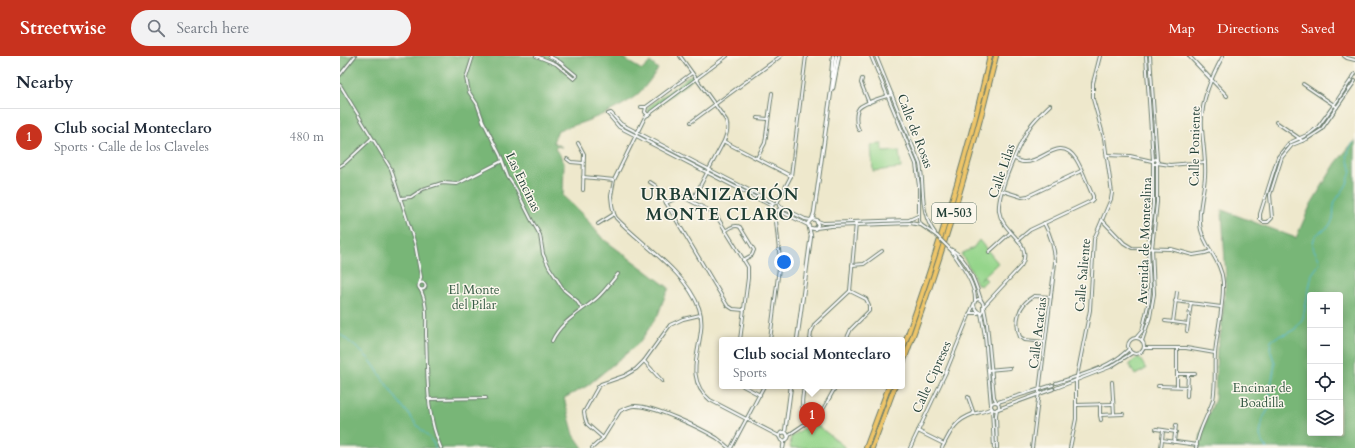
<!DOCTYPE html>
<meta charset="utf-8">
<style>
:root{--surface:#fff;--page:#f2f2f3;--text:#1f2937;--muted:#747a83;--line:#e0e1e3;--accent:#c8321e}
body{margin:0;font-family:Cardo,serif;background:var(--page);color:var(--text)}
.controls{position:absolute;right:12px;bottom:12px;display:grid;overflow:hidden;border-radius:4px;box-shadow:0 2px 10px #0003}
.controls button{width:36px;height:36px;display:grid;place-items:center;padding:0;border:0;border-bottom:1px solid var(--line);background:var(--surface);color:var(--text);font:20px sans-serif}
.you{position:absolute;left:444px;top:206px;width:14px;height:14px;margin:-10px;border:3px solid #fff;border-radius:50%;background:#1a73e8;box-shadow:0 0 0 6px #1a73e833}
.badge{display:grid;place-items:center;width:26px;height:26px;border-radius:50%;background:var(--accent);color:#fff;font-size:13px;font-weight:700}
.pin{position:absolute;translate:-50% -33px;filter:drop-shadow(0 1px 2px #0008)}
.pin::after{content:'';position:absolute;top:21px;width:14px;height:12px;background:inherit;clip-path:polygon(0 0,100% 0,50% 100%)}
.popup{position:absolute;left:379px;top:281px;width:186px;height:52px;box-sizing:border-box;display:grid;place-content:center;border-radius:4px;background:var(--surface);filter:drop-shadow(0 1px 3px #0005);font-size:13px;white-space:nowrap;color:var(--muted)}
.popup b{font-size:15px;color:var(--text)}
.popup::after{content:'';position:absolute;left:50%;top:100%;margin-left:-8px;border:8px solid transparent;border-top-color:var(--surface)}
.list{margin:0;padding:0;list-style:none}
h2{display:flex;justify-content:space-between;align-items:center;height:52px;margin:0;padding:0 16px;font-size:17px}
h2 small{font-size:13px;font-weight:400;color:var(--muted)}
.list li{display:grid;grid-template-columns:26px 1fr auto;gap:12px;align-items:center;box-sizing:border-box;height:56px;padding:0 16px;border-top:1px solid var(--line)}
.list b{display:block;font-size:15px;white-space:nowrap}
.list p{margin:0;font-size:13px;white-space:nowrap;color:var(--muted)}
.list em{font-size:13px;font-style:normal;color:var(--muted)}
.icon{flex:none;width:22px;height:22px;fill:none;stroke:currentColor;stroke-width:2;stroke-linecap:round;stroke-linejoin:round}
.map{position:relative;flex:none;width:1015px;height:392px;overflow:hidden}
header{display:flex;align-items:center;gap:24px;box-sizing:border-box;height:56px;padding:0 20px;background:var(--accent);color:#fff}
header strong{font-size:19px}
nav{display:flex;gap:22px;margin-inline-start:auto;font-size:14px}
.search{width:280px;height:36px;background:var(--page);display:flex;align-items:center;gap:10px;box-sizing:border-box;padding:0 14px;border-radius:22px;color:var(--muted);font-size:15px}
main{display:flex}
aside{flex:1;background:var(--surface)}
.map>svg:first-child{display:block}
</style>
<header>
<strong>Streetwise</strong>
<div class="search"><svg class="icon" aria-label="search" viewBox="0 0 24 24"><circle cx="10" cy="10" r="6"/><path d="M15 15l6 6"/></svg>Search here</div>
<nav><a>Map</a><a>Directions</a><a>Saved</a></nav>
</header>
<main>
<aside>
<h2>Nearby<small></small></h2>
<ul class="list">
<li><span class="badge">1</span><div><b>Club social Monteclaro</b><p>Sports · Calle de los Claveles</p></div><em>480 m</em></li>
</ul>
</aside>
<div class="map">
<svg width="1015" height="392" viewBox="0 0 1015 392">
<rect width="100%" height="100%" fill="#fbf7ec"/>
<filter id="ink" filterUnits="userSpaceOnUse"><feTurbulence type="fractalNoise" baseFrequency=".025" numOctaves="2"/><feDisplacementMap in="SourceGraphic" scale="8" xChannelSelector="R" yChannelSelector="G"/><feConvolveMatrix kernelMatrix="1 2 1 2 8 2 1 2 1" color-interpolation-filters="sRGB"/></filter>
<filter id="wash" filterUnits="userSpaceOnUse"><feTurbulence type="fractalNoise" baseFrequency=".012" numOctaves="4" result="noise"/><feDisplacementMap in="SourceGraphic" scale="16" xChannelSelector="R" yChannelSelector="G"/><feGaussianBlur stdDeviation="0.9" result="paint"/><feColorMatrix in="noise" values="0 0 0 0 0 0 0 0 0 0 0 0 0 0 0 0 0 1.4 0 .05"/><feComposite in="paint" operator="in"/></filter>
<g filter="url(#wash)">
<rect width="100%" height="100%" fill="#eee8cc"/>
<g fill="#95d58b" stroke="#5a8960">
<path d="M351,19L354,21L353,23L308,57L307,55L308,51Z"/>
<path d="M542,88L543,96L559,95L561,112L533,115L531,89Z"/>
<path d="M639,184L658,207L639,225L644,221L647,224L641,230L637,228L631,214L621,198L633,192Z"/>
<path d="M799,301L806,313L795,319L789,308Z"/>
<path d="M473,366L506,392H451L450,390L451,381Z"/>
</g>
<g fill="#78b677" stroke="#4c7a56" fill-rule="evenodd">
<path d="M0,0H283L287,5L302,14L310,6L318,13C312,21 307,29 300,36C283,53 241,68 218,74L213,86L222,91L217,90L215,93L220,99L224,107L223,140L243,159L262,182L329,232L323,245L318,259L299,287L247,330L224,342L234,379L243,392H0Z"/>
<path d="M1015,84V392H859L861,377L875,343L877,292L881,276L886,224L882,154L956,182L971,148L996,107ZM970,239H1000V377H970Z"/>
</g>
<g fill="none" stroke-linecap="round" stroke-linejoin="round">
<g stroke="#57b9d5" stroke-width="1">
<path d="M0,278C10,287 21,294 30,304C37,313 42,323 49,332C56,343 65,353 73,364C80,374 91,381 96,392"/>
<path d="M927,392L923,388L920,379L923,362L930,351V334L935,308L930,293L931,285L938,280L946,278L955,273L963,262L972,218L980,207C979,199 972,195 973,187C975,175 982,177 989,170C996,163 992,154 995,146C998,140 1004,134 1007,128C1008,124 1011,117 1011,113C1011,110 1008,107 1008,104C1006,97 1011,89 1015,84"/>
</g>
</g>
</g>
<g filter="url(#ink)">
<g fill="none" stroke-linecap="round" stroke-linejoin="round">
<g stroke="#677969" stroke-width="4">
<g id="minor">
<path d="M133,0L126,22L129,36L137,48L143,65L160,99L168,121L176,133L191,163L200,179L203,198L209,211L224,234L236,244L242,253"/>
<path d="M196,0L216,8L234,23L237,20L220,6L209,0"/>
<path d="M340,0L386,64C389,72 387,77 384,85L352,145"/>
<path d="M387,0L305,61L274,124L271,140L272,149L274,158L276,162C302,189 346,216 359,252C370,283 338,318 370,344L439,380"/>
<path d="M531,0L576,108L579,130V165L581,169L597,180"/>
<path d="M536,0L580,108C585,133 579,156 595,177"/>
<path d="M806,0L813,104"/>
<path d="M810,0L817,104"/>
<path d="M849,0L887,40"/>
<path d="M1004,0L1007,2L1015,4"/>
<path d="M1015,18L994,49L978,71L969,78L949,87L938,101L920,158V163L923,166H928L932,162L930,139L942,101L952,89L967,83L981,74L1015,25"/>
<path d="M0,19L15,0"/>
<path d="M522,23L521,27L529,47"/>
<path d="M963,28L997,51"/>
<path d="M0,29L51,113L75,188L81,221L79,228"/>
<path d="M301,51H306L352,17"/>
<path d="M306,51L305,56L308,59"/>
<path d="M268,58L271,57L281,68L434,147"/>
<path d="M268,58L279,71L432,150"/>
<path d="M417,62L428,63"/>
<path d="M351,66L441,0"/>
<path d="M936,66L959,82L962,85"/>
<path d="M519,74C516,69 515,57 519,52C524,47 545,40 552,39"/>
<path d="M385,86L451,120"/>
<path d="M238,87L244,98L243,134"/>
<path d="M767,99L790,100L812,105"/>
<path d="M417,102L425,87L426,80L432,37"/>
<path d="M227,103L231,106L243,107"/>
<path d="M675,103C677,104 681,106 683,106C702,108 719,78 736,103C743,114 747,128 753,140V143L751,145L690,174L678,184"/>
<path d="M817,107L830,109L865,106"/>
<path d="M0,110L5,107L32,82"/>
<path d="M243,121L274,124"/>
<path d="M310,126L316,130L387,249L393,253L404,254"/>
<path d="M663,135L682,141L688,140L741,115"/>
<path d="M61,142L71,141L83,133L102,127L117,128L162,105"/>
<path d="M326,147L339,141H343L370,155L376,159L408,211V222L400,284"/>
<path d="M437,147L451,120L466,0"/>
<circle cx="436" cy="151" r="4"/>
<path d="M439,150L465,163L470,164"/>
<path d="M438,154L468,169"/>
<path d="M762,164L784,187L792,192L831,193L853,199L865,197L871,195"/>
<path d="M478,165L483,167L569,164L578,160"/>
<path d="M258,168L274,158"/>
<path d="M476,172L491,170L570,167L581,169"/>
<path d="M385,175C390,172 395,168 400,171L414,194L412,199L403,204"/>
<path d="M610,193C627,200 636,228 641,244"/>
<path d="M611,194C620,207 636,228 635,245"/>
<path d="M649,196L670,177"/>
<path d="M512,209L524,208L542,195"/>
<circle cx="82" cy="230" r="3.5"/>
<path d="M80,233C88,246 86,264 86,279C88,317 85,357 101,392"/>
<path d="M837,236L833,266L848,268"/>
<path d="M638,243C643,244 644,249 643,254L641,257C635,255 633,250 635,245Z"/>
<path d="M835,245L881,251"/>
<path d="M634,248L630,257H638"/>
<path d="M643,251L681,210C695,186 662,178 659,155C657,136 680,86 691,69C696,62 704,55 710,49"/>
<path d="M644,252L647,268L654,341L656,345"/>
<path d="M641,257L645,280L651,349"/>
<path d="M360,259L343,263L330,269L304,305L296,313L284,320L261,328L258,331L244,356L245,362L247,368L263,382L280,355C284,353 290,350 294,350C313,349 360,372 377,382C381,385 385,389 389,392"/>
<path d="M825,265L833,266"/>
<path d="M847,275L851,247"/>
<path d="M796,282L802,275L804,267L809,245L810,232L808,192L813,148V109"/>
<circle cx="796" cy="290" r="8"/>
<path d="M430,284L440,204L435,155"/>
<path d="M470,284L471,276L475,268L510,235L516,167"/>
<path d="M506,284L511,273L529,255V249L526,243L510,235"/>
<path d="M212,285C221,265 241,256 257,242C265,235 271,226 278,218"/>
<path d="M802,285L810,261L814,238L812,192L817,146V108L818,106L816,103L813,104V108H817"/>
<path d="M705,286L685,284L680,281C674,265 678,249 694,240L711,241"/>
<path d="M804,292H846L875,297"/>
<path d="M304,305L322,325"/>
<path d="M648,314L670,312"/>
<path d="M837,318H848L847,340"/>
<path d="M848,318H855"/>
<path d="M772,326L774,358"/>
<path d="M716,327C741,319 770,312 789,293"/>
<path d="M403,330L420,339"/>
<path d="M464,330C462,346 459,352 470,365"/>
<path d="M818,330L848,331"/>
<path d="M837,330V292"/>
<path d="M716,332L770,311L792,297"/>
<path d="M628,341L634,358"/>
<path d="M88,343L146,342"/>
<circle cx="655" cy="350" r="4"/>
<path d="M658,346L713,329"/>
<path d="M760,348V359L783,358"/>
<path d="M737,349L773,348"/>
<path d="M652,353L654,392"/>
<path d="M657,353L656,359L657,392"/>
<path d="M658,353L713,333"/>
<path d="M760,359L761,364"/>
<path d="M816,373L823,374"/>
<path d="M578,375L604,388"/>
<path d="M836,376L823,374L822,384L857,389"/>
<path d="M448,382L450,378L481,357L496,330"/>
<path d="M834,386L836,369"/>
<path d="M252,392L263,382"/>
<path d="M391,392L424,330"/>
<path d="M570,392L606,316L630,257"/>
<path d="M602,392C611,375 614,365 633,358C640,356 646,355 652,352"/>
<path d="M692,392L715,207C715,192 711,180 704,167"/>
<path d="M730,392L736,363V325L750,254L754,183L771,143L772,137L764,82L753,43V27L760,0"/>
<path d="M821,392L822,384"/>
<path d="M856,392C858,374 868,360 873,344C876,329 874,313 875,298C877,274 884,250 883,226C882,206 866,193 861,174C857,157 864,137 865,120C866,104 863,88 862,72C860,46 871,22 883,0"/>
</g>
</g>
<g stroke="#677969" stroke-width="4.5">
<g id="tertiary">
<path d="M491,21L493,0"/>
<path d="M493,32L499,0"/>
<path d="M472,163L474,157L496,0"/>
<path d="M470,172L475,173L478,169L476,164L472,163"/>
<path d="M457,284L471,180L468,167L472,163"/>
<path d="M445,376L451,330"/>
<path d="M444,385L441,384L439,380L441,377L445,376"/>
<path d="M444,385L446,384L448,382L447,378L445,376"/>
<path d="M443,392L444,385"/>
</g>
</g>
<g stroke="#677969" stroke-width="6">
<g id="motorway">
<path d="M562,295C597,198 628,100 650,0"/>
<path d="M562,310C599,209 631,106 656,0"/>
<path d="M526,392L549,330"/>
<path d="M532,392L555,330"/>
</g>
</g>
<use href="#minor" stroke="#fff" stroke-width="2"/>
<use href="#tertiary" stroke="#fff" stroke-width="2.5"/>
<use href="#motorway" stroke="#eec569" stroke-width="4"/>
<g stroke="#677969" stroke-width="4" stroke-linecap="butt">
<path id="minor-bridge" d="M597,180L610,193"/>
</g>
<use href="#minor-bridge" stroke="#fff" stroke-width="2"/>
</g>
</g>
<g text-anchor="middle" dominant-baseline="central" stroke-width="3" stroke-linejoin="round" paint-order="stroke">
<rect fill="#fbf7ec" stroke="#61756b" stroke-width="1" x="592" y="147" width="44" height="20" rx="3"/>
<g font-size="12" font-weight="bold" fill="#1f3d34">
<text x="614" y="157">M-503</text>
</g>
<g font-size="13" fill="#1f3d34" stroke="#fbf7ec">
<text transform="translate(575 75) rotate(69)">Calle de Rosas</text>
<text transform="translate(855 90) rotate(-89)">Calle Poniente</text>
<text transform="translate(662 115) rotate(-71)">Calle Lilas</text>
<text transform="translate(183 126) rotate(64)">Las Encinas</text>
<text transform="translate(805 185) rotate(-88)">Avenida de Montealina</text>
<text transform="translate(743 219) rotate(-85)">Calle Saliente</text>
<text transform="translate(698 277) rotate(-83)">Calle Acacias</text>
<text transform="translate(592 321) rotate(-66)">Calle Cipreses</text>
</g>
<g font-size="13" fill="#375b45" stroke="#fbf7ec">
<text x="134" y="234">El Monte<tspan x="134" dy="15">del Pilar</tspan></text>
<text x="922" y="332">Encinar de<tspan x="922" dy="15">Boadilla</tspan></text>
</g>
<g font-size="17" font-weight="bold" letter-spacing="1" fill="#1f3d34" stroke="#fbf7ec">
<text x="380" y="138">URBANIZACIÓN<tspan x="380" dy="20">MONTE CLARO</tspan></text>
</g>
</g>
</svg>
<div class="controls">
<button>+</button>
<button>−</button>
<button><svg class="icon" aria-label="locate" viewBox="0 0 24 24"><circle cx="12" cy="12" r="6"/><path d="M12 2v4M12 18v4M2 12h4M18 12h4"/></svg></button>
<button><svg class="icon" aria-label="layers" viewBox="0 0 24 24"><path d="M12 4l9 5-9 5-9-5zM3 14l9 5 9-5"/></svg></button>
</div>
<div class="you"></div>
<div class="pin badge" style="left:472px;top:379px">1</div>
<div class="popup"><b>Club social Monteclaro</b>Sports</div>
</div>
</main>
